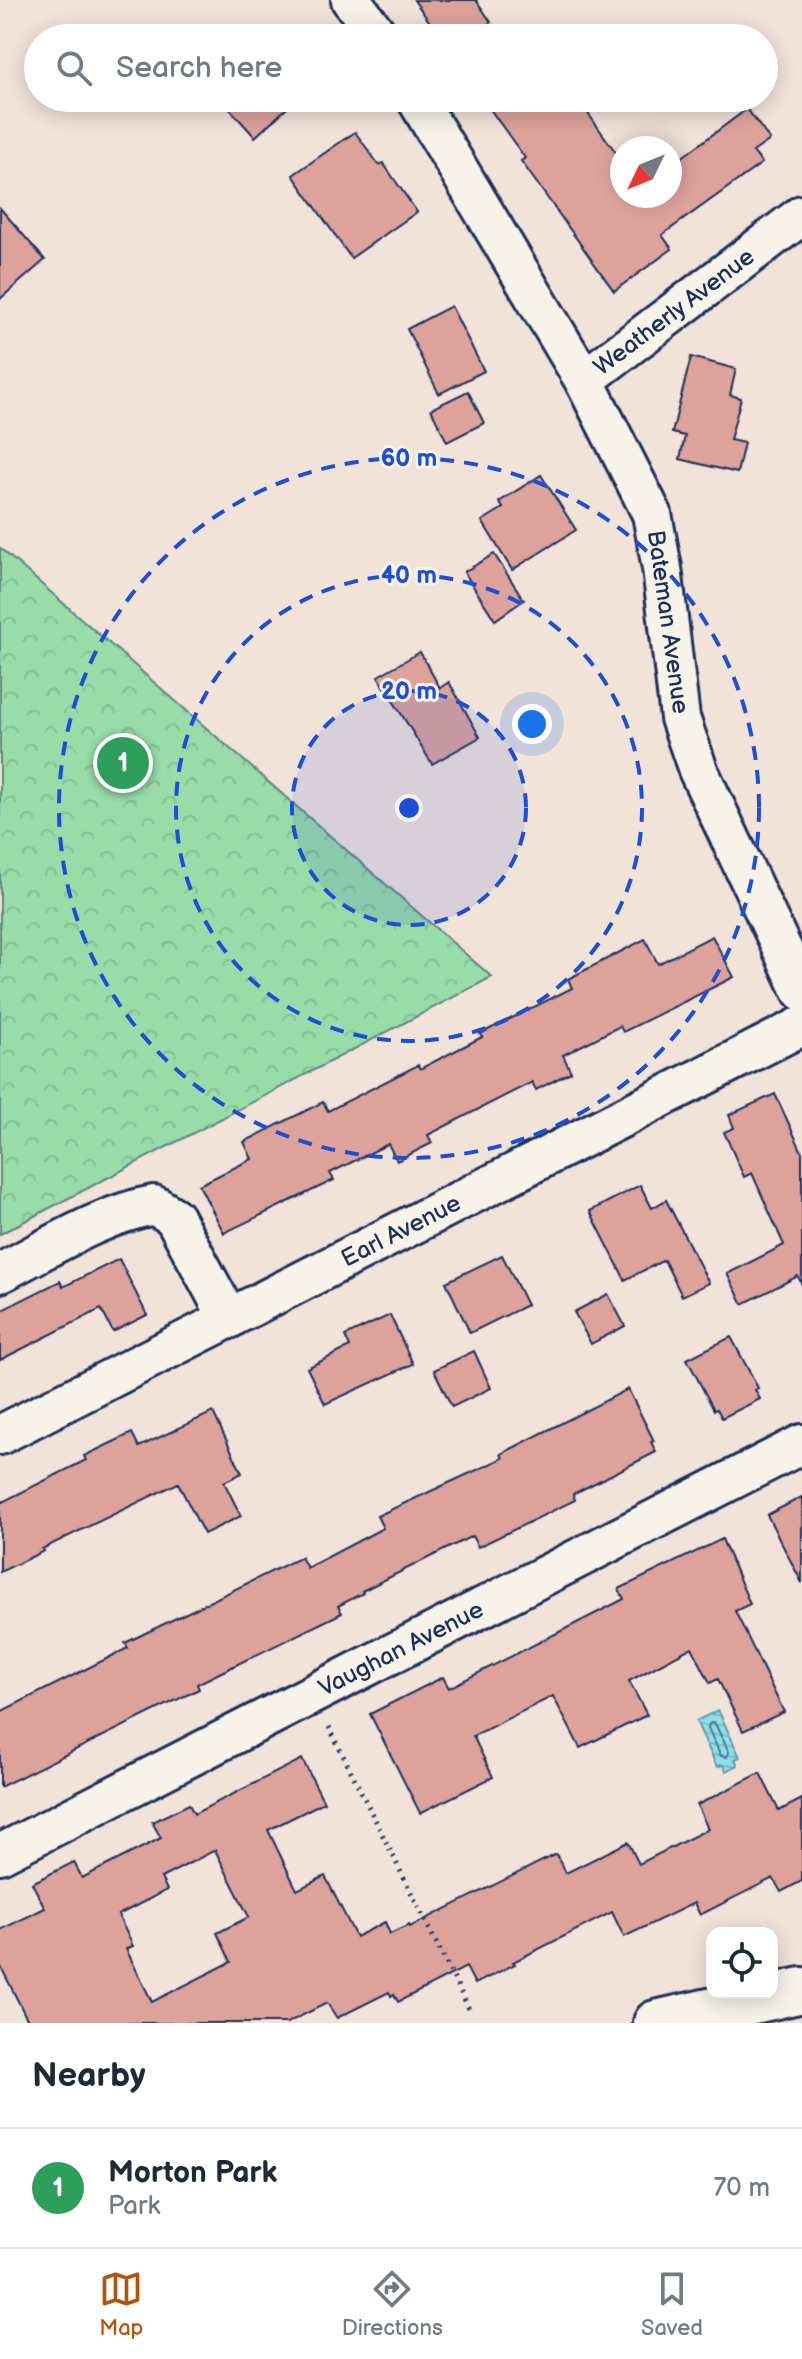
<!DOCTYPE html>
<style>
:root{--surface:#fff;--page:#f6f6f7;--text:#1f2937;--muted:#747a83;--line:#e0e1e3;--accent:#b45309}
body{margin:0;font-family:"Balsamiq Sans",sans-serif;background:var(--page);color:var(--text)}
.controls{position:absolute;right:24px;bottom:24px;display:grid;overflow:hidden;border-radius:16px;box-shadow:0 4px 20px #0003}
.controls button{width:72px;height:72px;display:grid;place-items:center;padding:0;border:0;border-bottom:2px solid var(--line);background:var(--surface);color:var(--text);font:40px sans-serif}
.compass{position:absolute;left:610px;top:136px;width:72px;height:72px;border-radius:50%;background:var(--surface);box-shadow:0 4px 20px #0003;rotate:227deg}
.you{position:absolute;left:532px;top:724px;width:28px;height:28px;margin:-20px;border:6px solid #fff;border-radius:50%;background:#1a73e8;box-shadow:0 0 0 12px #1a73e833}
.badge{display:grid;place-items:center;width:52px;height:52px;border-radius:50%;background:var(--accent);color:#fff;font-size:26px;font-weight:700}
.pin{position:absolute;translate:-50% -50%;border:4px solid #fff;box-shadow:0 2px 8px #0006}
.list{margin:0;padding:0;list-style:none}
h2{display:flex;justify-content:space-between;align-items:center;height:104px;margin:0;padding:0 32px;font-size:34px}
h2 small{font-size:26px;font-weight:400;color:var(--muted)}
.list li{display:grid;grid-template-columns:52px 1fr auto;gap:24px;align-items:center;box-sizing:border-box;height:120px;padding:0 32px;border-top:2px solid var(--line)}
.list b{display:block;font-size:30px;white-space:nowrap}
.list p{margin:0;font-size:26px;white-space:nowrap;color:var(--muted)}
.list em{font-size:26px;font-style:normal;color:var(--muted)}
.icon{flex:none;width:44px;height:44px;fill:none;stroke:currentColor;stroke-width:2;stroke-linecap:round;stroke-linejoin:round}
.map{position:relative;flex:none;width:802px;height:2023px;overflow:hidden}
.search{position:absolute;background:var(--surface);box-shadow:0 4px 20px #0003;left:24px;right:24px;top:24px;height:88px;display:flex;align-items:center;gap:20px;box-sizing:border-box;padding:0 28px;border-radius:44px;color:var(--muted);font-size:30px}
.sheet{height:224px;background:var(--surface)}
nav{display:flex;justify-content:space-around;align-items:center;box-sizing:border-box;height:112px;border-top:2px solid var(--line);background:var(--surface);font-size:22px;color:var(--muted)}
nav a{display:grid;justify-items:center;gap:4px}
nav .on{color:var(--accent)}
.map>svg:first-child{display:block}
</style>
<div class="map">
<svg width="802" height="2023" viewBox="0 0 802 2023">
<defs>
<pattern id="park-crowns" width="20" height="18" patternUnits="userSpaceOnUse" patternTransform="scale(2)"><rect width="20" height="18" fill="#98dca8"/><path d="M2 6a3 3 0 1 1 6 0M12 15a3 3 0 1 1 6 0" fill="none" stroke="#82bd93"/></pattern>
<pattern id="water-rules" width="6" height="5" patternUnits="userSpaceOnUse" patternTransform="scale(2)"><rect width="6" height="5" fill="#8edfe8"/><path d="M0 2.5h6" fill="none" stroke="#7ac0c9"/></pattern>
</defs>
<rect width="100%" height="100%" fill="#f2e3d9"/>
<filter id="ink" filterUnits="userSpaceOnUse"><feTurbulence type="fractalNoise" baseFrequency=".0125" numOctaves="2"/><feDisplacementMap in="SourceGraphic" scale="16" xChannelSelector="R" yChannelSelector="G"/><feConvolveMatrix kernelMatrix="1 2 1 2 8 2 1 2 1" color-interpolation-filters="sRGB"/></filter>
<g filter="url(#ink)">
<path fill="url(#park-crowns)" stroke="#5a8683" stroke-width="2" d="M0,548L492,977L0,1234Z"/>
<path fill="url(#water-rules)" stroke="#6099b1" stroke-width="2" d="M718,1710L740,1757L735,1759L738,1765L726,1771L723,1765L717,1767L696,1721Z"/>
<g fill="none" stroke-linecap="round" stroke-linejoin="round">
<path stroke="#497595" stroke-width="2" d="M714,1722L729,1752L727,1757L721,1756L708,1728L709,1724Z"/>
</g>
<g fill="#dda39b" stroke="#1b2f5e" stroke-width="2" fill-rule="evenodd">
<path d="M414,0H476L491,22L469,38H441Z"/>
<path d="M220,98H298L255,137Z"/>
<path d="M482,98H577L622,161V196H670V153L674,150L681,158L747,109L770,140L753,152L762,163L662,235L672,249L614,291L521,161L525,158Z"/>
<path d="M355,132L379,165L383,163L417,212L351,258L293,175Z"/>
<path d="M0,208L45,260L0,299Z"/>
<path d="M451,306L484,371L439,394L407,329Z"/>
<path d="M691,357L736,369L730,395L741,398L730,440L744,443L737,473L680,459L685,436L672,433Z"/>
<path d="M468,391L484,423L447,442L431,409Z"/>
<path d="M541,475L576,530L512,570L482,521L503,508L499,502Z"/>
<path d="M494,554L524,600L495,620L464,572Z"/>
<path d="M420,652L440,688L449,682L480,737L432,764L378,676Z"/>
<path d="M712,936L734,977L623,1032L620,1026L563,1055L571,1072L536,1090L532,1082L428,1135L432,1143L397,1161L388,1144L330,1173L334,1180L224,1233L199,1185L252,1159L244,1142L323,1102L328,1111L418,1065L420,1069L482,1037L480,1034L572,988L568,979L645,939L658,964Z"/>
<path d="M775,1094L802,1152V1285L798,1276L743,1304L727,1274L784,1245L752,1173L744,1177L724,1132L734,1128L729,1115Z"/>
<path d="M640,1185L652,1208L666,1200L709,1283L682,1296L664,1260L625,1280L590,1211Z"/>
<path d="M502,1255L527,1305L470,1333L446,1282Z"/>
<path d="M119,1259L147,1315L113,1332L101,1309L0,1360V1311L60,1281L63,1287Z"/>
<path d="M608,1294L625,1326L591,1344L574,1312Z"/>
<path d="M390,1315L413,1364L325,1404L307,1368L350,1347L345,1336Z"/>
<path d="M731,1337L758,1388L755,1390L760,1399L722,1418L717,1409L714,1410L687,1359Z"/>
<path d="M474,1351L491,1388L452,1407L434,1370Z"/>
<path d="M628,1389L654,1441L651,1442L656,1452L573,1494L575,1500L478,1547L472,1536L362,1591L363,1593L338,1606L342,1613L197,1684L199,1689L0,1787V1712L128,1648L125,1643L301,1557L307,1568L383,1528L377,1516L503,1458L501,1454Z"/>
<path d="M213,1412L242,1473L224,1482L241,1516L204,1534L178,1483L42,1549L44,1551L0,1572V1503L86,1460L84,1456L132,1433L139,1447Z"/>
<path d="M802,1497V1583L767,1515Z"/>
<path d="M722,1539L750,1604L735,1611L784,1712L743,1731L718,1679L710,1683L692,1647L629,1681L647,1715L580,1748L553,1696L473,1736L493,1777L420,1813L370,1714L443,1677L449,1688L624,1599L619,1589Z"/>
<path d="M302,1759L324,1802L268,1830L297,1890L325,1876L356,1937L385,1922L390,1934L409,1925L410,1927L556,1854L566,1873L628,1842L639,1864L708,1829L697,1805L760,1773L779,1811L802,1799V1881L781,1892L773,1878L700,1915L694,1903L624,1937L612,1912L513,1962L515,1964L475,1984L466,1967L398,2002L394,1994L391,1996L389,1992L337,2018L327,2003L287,2023H29L0,1965V1930L45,1908L32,1883L74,1862L82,1878L161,1838L152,1822L189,1804L194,1814ZM215,1850L249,1917L217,1933L231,1962L152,2002L126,1949L133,1946L118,1915L167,1890L161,1878Z"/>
</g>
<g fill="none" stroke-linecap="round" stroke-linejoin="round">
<g stroke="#1b2f5e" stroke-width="44">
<g id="minor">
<path d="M351,0L380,38"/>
<path d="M416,98L584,380L652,514L662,568L680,718L698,770L802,991"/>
<path d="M584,380L802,215"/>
<path d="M0,1273C49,1248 100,1215 154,1205L174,1217L229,1319"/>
<path d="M0,1435L802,1026"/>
<path d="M0,1854L802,1444"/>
</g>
</g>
<g stroke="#1b2f5e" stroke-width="50">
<path id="major" d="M656,2023L802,1990"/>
</g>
<path stroke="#1b2f5e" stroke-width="5" stroke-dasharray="2 6" stroke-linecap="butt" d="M329,1727L471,2013"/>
<use href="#minor" stroke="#f7f3e8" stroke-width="38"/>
<use href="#major" stroke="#f7f3e8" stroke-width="44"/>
</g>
</g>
<circle cx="409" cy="808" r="117" fill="#1d4ed8" fill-opacity=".12"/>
<g fill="none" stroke="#1d4ed8" stroke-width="4" stroke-dasharray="14 10">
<circle cx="409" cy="808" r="117"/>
<circle cx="409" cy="808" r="233"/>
<circle cx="409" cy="808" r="350"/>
</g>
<g text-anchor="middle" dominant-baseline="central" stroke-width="6" stroke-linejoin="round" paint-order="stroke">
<g font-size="24" fill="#1b2f5e" stroke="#f7f3e8">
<text transform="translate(674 312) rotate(-37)">Weatherly Avenue</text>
<text transform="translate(668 622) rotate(82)">Bateman Avenue</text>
<text transform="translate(401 1231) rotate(-27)">Earl Avenue</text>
<text transform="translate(401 1649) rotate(-27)">Vaughan Avenue</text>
</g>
</g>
<circle cx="409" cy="808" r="12" fill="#1d4ed8" stroke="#f7f3e8" stroke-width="4"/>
<g font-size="24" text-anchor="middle" font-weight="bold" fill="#1d4ed8" stroke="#f7f3e8" stroke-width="6" stroke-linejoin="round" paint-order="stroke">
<text x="409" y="466">60 m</text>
<text x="409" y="583">40 m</text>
<text x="409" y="699">20 m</text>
</g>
</svg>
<div class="controls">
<button><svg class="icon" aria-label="locate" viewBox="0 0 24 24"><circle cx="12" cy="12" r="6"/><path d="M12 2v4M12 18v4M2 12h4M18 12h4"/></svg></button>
</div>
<svg class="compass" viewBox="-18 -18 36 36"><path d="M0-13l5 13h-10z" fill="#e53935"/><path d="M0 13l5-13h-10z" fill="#747a83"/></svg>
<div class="you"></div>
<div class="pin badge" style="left:123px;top:763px;background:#2e9e5b">1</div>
<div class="search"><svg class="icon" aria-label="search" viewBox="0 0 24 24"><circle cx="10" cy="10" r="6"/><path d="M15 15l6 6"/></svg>Search here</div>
</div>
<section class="sheet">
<h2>Nearby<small></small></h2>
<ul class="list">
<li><span class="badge" style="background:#2e9e5b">1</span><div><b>Morton Park</b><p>Park</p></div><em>70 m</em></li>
</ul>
</section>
<nav>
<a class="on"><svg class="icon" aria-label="map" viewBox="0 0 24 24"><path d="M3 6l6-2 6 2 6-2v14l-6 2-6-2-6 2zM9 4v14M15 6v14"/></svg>Map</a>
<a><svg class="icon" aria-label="directions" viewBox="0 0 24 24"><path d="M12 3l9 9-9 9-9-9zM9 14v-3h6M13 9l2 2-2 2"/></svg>Directions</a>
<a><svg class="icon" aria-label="saved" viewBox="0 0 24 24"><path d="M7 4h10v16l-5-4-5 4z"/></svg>Saved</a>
</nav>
